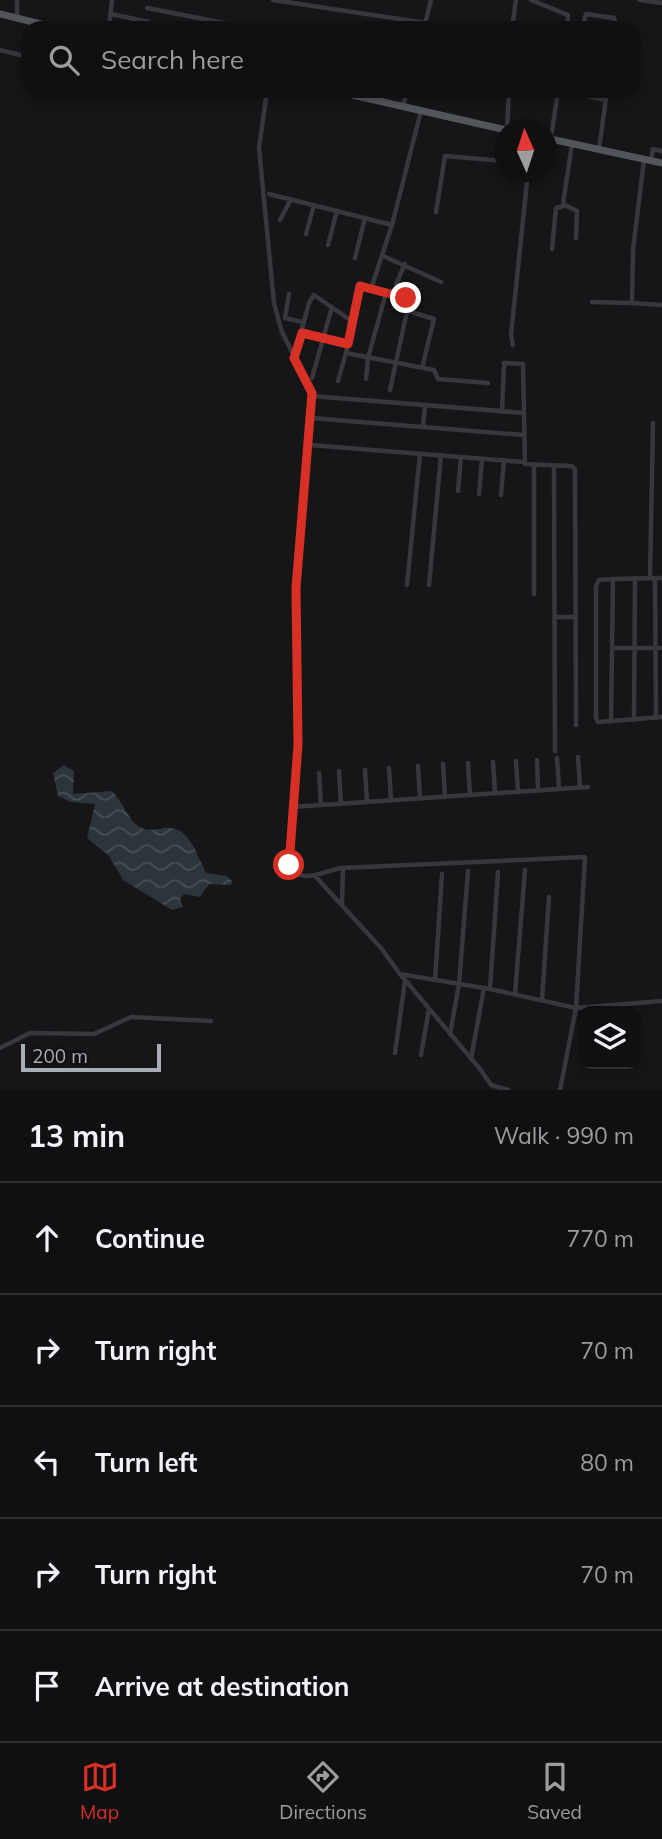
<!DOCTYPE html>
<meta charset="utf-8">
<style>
:root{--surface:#101012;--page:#1e1e20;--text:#f1f3f6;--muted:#9c9d9f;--line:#303032;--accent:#d93025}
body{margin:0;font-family:Mulish,sans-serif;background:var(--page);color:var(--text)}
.controls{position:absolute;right:21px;bottom:21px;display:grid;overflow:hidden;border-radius:14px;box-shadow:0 4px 10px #0003}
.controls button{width:63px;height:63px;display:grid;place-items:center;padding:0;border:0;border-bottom:2px solid var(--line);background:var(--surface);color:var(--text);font:35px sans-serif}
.compass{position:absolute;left:494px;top:119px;width:63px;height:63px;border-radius:50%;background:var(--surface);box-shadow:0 4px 10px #0003;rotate:357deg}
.scale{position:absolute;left:21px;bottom:18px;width:140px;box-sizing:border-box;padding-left:7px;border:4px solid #a8adb8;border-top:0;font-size:19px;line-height:24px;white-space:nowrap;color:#a8adb8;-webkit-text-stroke:5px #111113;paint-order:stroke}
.stop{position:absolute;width:21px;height:21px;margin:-16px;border:5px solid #d93025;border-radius:50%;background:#fff}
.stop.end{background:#d93025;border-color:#fff;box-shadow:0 2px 7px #0008}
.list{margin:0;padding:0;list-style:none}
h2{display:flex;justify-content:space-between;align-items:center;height:91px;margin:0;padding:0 28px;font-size:30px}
h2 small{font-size:23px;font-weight:400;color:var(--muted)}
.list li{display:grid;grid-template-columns:46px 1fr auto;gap:21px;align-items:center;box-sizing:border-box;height:112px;padding:0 28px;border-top:2px solid var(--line)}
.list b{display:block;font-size:26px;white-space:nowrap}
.list em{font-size:23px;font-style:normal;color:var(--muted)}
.icon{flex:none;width:38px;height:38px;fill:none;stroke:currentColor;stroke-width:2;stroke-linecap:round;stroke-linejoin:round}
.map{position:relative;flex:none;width:662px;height:1090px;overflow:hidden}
.search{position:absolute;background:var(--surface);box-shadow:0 4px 10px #0003;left:21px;right:21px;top:21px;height:77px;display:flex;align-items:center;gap:18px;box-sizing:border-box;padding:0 24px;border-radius:21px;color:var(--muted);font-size:26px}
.sheet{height:651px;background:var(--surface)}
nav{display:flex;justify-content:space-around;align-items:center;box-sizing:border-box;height:98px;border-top:2px solid var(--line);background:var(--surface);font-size:19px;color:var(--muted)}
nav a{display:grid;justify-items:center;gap:4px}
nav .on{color:var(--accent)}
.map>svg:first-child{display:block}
</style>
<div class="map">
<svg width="662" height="1090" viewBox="0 0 662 1090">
<defs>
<pattern id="water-waves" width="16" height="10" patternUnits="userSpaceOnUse" patternTransform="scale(1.75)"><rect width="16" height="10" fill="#2c353c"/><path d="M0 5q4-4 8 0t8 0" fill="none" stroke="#485056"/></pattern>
</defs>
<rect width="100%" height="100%" fill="#161618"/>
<path fill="url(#water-waves)" d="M64,765L74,771L73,794L112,791C122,801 128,819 138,826C145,831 152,830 159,829C188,821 196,853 206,873L227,876L232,881L231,885L209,884L200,897L184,894L180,899L183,907L172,910L123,880L109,856L87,838L95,804L71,802L58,796L53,773Z"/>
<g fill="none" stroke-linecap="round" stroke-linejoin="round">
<g stroke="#37383d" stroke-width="4.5">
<path d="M273,0L426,23"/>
<path d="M531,0L568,15L567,28"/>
<path d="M640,0L662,3"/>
<path d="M147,8L250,28"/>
<path d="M111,14L149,22"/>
<path d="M17,17V0"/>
<path d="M109,28L112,0"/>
<path d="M424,28L431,0"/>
<path d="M512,28L516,0"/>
<path d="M582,28L586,14L614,18L616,28"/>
<path d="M0,50L28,57"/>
<path d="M267,91L259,148L274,303L282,332L312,392L297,588L298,745L289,865C300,886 323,871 341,868L585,857L576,1008L662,1001"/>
<path d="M587,96L606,100"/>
<path d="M403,106L407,91"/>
<path d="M421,111L392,225L371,289L360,286L346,353L434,370L438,379L488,383"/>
<path d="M507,130L509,91"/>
<path d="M551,138L558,91"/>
<path d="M572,144L563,204L577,211L576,238"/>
<path d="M599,149L607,91"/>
<path d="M644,160L633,250L632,303L662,305"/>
<path d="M651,160L653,149L662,151"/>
<path d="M269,194L392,225"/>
<path d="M436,212L445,156L504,161"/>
<path d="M280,220L291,199"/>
<path d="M306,234L314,205"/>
<path d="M328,245L337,211"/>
<path d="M552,249L556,208L564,206"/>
<path d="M383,256L441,282"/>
<path d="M355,258L365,218"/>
<path d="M396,284L405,264"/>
<path d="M371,289L409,302L390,390"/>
<path d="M289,294L285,318L303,322"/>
<path d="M592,302L632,303"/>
<path d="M405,310L434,319L422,368"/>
<path d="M302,333L348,344"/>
<path d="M513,345L511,335L528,172"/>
<path d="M294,358L309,303L314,295L353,322"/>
<path d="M312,378L332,307"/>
<path d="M366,379L368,358L386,293"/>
<path d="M338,381L346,353"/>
<path d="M312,396L524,413"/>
<path d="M502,411L504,363L523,364L525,464L571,466L575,469L576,725"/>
<path d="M311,418L523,435"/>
<path d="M423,426L425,405"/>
<path d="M310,445L524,462"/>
<path d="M554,466L555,751"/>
<path d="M458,491L461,457"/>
<path d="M479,494L482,459"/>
<path d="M501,495L504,460"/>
<path d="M650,578L653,423"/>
<path d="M655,578L656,718"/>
<path d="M662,578L613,579L611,721L662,717"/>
<path d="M407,585L420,454"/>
<path d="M429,585L441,455"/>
<path d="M534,594V466"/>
<path d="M555,617H575"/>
<path d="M613,648H662"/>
<path d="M634,720L635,578"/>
<path d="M611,721L598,722L596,718V586L599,580L613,579"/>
<path d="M578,757L580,787"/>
<path d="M557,758L559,789"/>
<path d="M537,760L538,790"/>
<path d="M516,761L518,792"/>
<path d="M493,762L495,793"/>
<path d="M468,763L470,795"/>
<path d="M443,764L445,797"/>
<path d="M418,766L420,798"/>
<path d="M389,768L391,800"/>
<path d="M365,770L367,802"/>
<path d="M339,771L341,804"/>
<path d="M319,773L321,805"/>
<path d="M292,807L588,787"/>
<path d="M315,876L381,948L400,974L490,989L576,1008L560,1090"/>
<path d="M342,904L343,868"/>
<path d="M400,974L480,1069L491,1085L508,1090"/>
<path d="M435,980L442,874"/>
<path d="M490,989L498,872"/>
<path d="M515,994L525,870"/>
<path d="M542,1000L549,897"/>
<path d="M450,1034L459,984L468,871"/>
<path d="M0,1048L30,1033L94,1034L131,1017L211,1021"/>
<path d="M395,1053L405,981"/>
<path d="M421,1055L429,1009"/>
<path d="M471,1059L484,988"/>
</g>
<g stroke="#53555c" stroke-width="7">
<path d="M0,14L57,28"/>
<path d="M335,91L506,130"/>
<path d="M546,138L662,163"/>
</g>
</g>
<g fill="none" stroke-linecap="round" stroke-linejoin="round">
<path stroke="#d93025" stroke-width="9" d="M289,865L298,745L296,588L312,393L294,358L302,333L348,344L360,286L406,298"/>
</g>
</svg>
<div class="controls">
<button><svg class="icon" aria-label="layers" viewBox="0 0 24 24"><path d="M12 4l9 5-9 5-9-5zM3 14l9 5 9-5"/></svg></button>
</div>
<svg class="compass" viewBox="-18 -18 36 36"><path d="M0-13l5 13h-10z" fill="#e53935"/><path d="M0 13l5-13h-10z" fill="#9c9d9f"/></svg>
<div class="scale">200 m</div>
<div class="stop" style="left:289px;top:865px"></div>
<div class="stop end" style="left:406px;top:298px"></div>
<div class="search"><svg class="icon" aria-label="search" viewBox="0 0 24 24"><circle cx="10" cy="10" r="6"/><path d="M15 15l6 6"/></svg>Search here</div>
</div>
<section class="sheet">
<h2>13 min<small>Walk · 990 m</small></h2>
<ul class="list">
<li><svg class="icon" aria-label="ahead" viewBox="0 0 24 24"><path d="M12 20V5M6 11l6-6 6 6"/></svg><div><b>Continue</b></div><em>770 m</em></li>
<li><svg class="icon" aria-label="right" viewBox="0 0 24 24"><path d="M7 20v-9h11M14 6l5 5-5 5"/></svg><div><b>Turn right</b></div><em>70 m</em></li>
<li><svg class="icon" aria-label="left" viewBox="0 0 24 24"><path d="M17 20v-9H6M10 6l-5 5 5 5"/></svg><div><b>Turn left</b></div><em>80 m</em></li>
<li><svg class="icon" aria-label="right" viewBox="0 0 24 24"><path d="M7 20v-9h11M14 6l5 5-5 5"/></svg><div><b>Turn right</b></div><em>70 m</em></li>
<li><svg class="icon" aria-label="arrive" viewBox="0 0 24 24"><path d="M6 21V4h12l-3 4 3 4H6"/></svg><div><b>Arrive at destination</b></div></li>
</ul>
</section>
<nav>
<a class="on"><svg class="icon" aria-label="map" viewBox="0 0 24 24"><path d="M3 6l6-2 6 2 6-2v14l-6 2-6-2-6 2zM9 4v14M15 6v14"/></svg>Map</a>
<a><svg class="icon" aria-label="directions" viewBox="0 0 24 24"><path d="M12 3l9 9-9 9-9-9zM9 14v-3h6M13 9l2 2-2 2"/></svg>Directions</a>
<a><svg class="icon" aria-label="saved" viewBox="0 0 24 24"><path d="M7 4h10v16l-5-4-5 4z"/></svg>Saved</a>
</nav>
